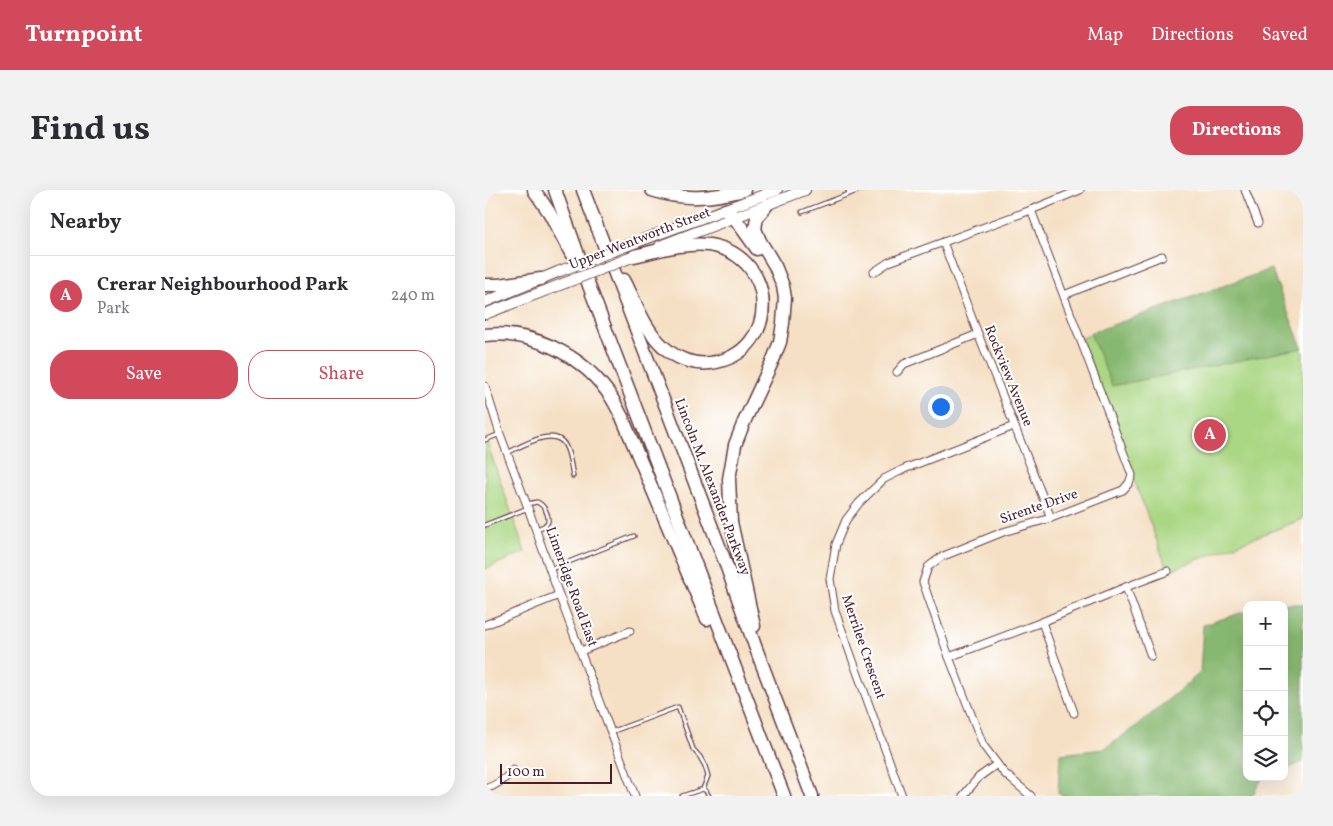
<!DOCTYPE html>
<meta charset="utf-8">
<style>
:root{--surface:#fff;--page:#f2f2f3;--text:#2b2b33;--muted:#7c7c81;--line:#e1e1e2;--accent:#d1495b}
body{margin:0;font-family:Vollkorn,serif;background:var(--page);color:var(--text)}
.controls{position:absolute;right:15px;bottom:15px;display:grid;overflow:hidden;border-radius:10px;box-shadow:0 5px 20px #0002}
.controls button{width:45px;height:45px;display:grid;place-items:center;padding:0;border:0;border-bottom:1px solid var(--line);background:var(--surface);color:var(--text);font:25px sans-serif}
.scale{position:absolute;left:15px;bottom:12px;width:112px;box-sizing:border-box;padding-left:5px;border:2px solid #4a1f2b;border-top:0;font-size:14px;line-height:18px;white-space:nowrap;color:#4a1f2b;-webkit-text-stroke:4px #fff;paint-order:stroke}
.you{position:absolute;left:455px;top:216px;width:18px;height:18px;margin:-12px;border:4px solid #fff;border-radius:50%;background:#1a73e8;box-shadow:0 0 0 8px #1a73e833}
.badge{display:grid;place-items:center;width:32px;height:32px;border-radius:50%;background:var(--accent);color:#fff;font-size:16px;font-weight:700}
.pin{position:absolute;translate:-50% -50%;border:2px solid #fff;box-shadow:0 1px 5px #0006}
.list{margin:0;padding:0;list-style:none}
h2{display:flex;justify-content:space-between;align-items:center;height:65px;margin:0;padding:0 20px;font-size:21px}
h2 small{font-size:16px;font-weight:400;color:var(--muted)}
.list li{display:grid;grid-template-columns:32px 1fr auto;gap:15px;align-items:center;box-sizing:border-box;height:80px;padding:0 20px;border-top:1px solid var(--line)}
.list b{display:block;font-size:19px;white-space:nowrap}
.list p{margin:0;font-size:16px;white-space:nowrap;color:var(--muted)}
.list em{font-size:16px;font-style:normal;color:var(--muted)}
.actions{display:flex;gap:10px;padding:15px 20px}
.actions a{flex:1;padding:11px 0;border:1px solid var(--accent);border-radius:20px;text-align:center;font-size:18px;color:var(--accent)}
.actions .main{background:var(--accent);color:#fff}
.icon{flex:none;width:28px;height:28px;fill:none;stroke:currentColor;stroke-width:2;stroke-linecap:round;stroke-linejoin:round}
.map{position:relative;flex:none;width:818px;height:606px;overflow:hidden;border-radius:20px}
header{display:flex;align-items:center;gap:30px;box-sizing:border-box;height:70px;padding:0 25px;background:var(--accent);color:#fff}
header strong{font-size:24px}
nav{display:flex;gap:28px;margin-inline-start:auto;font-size:18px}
.intro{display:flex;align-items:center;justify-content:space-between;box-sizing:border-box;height:120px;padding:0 30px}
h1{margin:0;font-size:35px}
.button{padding:12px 22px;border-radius:20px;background:var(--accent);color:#fff;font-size:18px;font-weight:700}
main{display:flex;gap:30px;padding:0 30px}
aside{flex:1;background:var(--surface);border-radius:20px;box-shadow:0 5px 20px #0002}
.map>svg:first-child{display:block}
</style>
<header>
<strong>Turnpoint</strong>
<nav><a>Map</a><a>Directions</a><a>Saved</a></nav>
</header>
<div class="intro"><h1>Find us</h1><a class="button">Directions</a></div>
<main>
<aside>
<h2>Nearby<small></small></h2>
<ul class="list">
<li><span class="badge">A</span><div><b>Crerar Neighbourhood Park</b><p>Park</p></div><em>240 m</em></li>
</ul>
<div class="actions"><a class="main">Save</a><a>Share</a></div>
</aside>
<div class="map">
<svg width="818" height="606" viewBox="0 0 818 606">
<rect width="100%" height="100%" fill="#fff"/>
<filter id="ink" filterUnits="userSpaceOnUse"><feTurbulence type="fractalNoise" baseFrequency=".02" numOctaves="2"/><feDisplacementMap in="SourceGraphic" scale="10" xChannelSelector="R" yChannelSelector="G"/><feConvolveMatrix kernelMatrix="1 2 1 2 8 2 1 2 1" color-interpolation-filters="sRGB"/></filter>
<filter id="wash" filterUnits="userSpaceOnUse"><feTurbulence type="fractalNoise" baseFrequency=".0096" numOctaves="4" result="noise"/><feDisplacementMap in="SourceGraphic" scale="20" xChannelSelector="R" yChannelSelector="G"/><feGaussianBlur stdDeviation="1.12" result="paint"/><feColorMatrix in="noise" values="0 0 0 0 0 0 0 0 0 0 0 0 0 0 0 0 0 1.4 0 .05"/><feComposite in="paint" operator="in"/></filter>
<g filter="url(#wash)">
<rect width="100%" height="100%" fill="#f5e0c5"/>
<g fill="#aad783" stroke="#7a7b57">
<path d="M786,79L818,161V329L683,381L596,148Z"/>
<path d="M0,247L40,362L0,379Z"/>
</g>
<g fill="#87b871" stroke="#686c4e">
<path d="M786,79L817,158L627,196L605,143Z"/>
<path d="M786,414H818V572L799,580V415H782Z"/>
<path d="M762,421V587H782L777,589L767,606H577L573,603L575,564L619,559L653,535L715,483L718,435Z"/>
</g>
</g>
<g filter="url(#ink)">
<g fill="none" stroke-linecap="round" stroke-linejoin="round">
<g stroke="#643c42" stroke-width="5.5">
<g id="lane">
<path d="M363,0L364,4L375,0"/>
<path d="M317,22L364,4"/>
<path d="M0,250L15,244"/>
<path d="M22,263C37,256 69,236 80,255C85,264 86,276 88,286"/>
<path d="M42,314L52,312C59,315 64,324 63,332L59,336L52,339"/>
<path d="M0,335L43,318"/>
<path d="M66,379L149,346"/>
<path d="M126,542L193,517L208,559L215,567L220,576L223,586L218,599"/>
<path d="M197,606L218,599L221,601L224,606"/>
</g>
</g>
<g stroke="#643c42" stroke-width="9">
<g id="street">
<path d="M760,0L773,33"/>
<path d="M458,52L493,144L566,328"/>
<path d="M389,82L404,72L546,20L595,0"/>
<path d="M579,105L677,66"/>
<path d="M412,182L419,174L493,144"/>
<path d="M0,196L15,244L43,318L74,405L150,606"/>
<path d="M641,397L666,466"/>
<path d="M557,432L589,523"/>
<path d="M0,435L74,405"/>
<path d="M96,461L145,441"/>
<path d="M464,467L557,432L641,397L683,381"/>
<path d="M0,599C12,595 20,590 28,580"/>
<path d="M417,606L350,421L345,389L351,354L361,330L374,313L399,289L419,279L529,236"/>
<path d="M478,606L494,587L512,574"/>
<path d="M546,606L519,583L498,555L464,467L438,392L443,377L456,367L518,342L566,328L638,300L644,293L647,285L546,20"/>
</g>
</g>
<g stroke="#643c42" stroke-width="12">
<g id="secondary">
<path d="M141,56L292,0"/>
<path d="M175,56L320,0"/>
<path d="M0,112L75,81"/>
<path d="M0,124L80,93"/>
</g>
</g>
<g stroke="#643c42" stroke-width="15">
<g id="highway">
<path d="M49,0L64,22L87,65"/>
<path d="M70,0L106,101L299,606"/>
<path d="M98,0L239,369L270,456L327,606"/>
<path d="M167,0C198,11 228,8 259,0"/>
<path d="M240,20L249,27L272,59"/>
<path d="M139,90C151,113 160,141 180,158C192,169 209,175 225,173C296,164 295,66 224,55C199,52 172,61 149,66"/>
<path d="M0,95H14L56,89"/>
<path d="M0,145C46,140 94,164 121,200C128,208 132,218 137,227L222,429"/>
<path d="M269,436L246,332L244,289L250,255L259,232L288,170L295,152L298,133L300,108L298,96L290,76L275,51L270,39L272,27L282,15"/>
</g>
</g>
<use href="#lane" stroke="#fff" stroke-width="3"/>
<use href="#street" stroke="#fff" stroke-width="7"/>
<use href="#secondary" stroke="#fff" stroke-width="10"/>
<use href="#highway" stroke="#fff" stroke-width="12"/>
<g stroke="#643c42" stroke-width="12" stroke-linecap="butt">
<g id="secondary-bridge">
<path d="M75,81L141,56"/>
<path d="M80,93L147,67"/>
</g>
</g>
<use href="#secondary-bridge" stroke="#fff" stroke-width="10"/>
</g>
</g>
<g text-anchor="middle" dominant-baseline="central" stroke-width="4" stroke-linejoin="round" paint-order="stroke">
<g font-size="14" fill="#4a1f2b" stroke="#fff">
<text transform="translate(155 49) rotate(-21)">Upper Wentworth Street</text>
<text transform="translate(523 186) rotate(68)">Rockview Avenue</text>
<text transform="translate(227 297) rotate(69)">Lincoln M. Alexander Parkway</text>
<text transform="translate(554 317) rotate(-19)">Sirente Drive</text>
<text transform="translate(86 397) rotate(70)">Limeridge Road East</text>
<text transform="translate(378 457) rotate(71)">Merrilee Crescent</text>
</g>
</g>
</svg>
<div class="controls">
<button>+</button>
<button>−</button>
<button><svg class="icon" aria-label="locate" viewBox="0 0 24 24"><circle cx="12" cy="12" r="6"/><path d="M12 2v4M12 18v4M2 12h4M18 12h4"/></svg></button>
<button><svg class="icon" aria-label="layers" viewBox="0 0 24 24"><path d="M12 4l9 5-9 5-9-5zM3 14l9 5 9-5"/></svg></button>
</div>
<div class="scale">100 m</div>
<div class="you"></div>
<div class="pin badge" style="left:725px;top:245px">A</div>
</div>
</main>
